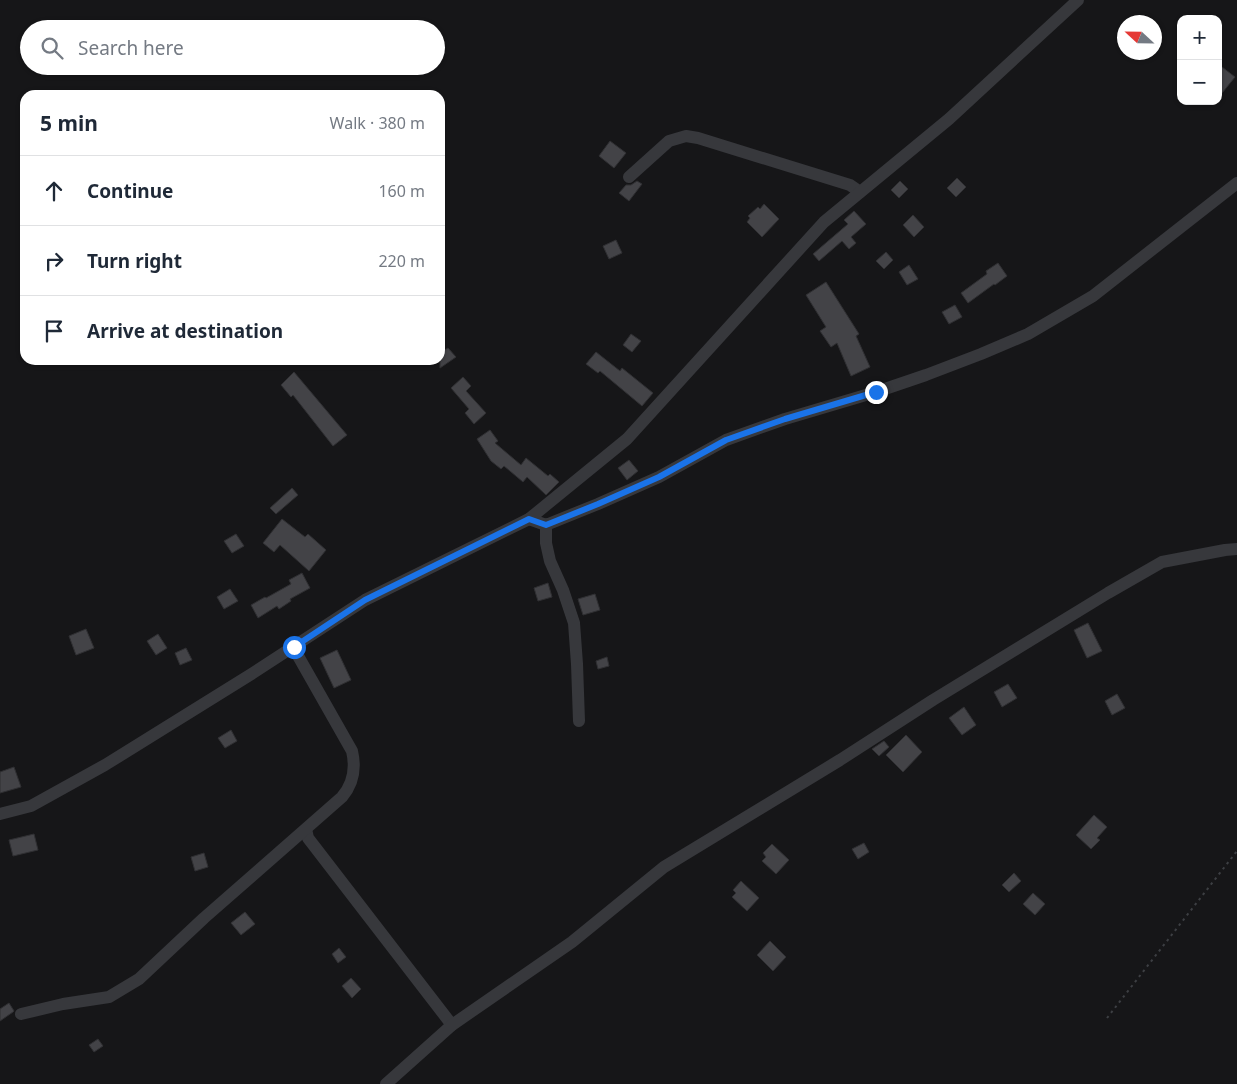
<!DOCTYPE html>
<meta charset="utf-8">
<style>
:root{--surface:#fff;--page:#f2f2f3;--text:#1f2937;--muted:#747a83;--line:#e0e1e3}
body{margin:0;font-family:"Noto Sans",sans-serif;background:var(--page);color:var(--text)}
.controls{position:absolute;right:15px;top:15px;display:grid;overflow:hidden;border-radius:10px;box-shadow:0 1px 4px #0004}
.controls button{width:45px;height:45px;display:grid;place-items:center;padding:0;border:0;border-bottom:1px solid var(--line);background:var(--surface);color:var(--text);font:25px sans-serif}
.compass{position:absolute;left:1117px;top:15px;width:45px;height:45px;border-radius:50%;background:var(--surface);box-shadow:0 1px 4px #0004;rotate:292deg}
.stop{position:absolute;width:15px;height:15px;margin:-11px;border:4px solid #1a73e8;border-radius:50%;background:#fff}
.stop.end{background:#1a73e8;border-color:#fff;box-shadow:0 1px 5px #0008}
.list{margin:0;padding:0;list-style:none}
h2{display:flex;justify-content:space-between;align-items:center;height:65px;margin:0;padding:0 20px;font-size:21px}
h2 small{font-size:16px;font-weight:400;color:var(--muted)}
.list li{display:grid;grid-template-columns:32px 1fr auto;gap:15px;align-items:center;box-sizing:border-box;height:70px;padding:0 20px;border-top:1px solid var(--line)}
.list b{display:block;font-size:19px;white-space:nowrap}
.list em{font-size:16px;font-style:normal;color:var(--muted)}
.icon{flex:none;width:28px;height:28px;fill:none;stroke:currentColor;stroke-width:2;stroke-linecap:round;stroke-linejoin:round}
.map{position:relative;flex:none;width:1237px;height:1084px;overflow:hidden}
.search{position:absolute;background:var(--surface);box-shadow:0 1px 4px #0004;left:20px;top:20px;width:425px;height:55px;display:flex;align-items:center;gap:12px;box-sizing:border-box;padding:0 18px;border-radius:28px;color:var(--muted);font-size:19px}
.panel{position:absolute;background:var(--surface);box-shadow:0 1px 4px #0004;left:20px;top:90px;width:425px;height:275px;border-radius:15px}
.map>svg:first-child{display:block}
</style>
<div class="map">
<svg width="1237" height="1084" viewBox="0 0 1237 1084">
<rect width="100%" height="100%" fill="#161618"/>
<g fill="#434347" stroke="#303033">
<path d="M1222,67L1235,77L1218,98V71Z"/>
<path d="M610,141L626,153L614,168L599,156Z"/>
<path d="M957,178L966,187L956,197L947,188Z"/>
<path d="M637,181L642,184L629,201L619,193L626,185H631Z"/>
<path d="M900,181L908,189L899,198L891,190Z"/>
<path d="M764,204L779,219L762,237L747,222L750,218L748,216L758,207L760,209Z"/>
<path d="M854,211L866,224L851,237L856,243L849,249L842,241L819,261L813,254L848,224L844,220Z"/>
<path d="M913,215L924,227L914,237L903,225Z"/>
<path d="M616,240L622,253L609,259L603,246Z"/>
<path d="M886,252L893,260L884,269L876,261Z"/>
<path d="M998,263L1007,276L995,285L994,284L968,303L961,293L987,274L986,271Z"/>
<path d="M909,265L918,279L907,285L899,272Z"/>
<path d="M826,282L859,334L856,336L870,367L851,376L837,343L831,347L820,331L826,327L806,295Z"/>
<path d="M955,305L962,317L949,324L942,312Z"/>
<path d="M631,334L641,341L632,352L623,345Z"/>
<path d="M448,348L456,357L440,368V353Z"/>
<path d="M596,352L620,371L622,368L653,393L642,406L600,371L598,373L586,364Z"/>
<path d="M294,372L347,435L333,446L293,395L291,397L281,385Z"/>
<path d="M463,377L471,386L466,391L486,413L474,424L465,413L469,409L451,388Z"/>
<path d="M490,430L498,441L495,443L521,465L526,458L548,476L550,474L559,482L546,495L527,477L523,482L504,466L501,469L491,461L477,439Z"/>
<path d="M629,460L638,471L627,480L618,468Z"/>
<path d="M292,488L298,495L276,514L270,508Z"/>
<path d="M282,519L305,537L308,534L326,550L309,571L280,545L274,552L263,543Z"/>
<path d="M236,534L244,546L232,553L224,541Z"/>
<path d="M302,573L310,588L290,599L291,601L279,609L277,606L258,618L251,605L265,597L266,598L291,584L289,580Z"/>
<path d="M548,583L552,597L538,601L534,588Z"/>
<path d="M230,589L238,601L224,609L217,597Z"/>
<path d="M595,594L600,610L583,615L578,599Z"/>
<path d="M1088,623L1102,651L1087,658L1074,630Z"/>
<path d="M86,629L94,648L76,655L69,636Z"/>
<path d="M158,634L167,648L156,655L147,641Z"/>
<path d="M186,648L192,660L180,665L175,653Z"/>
<path d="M337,650L351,680L334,688L320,658Z"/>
<path d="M607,657L609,666L598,669L596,661Z"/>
<path d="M1008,684L1017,698L1002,707L994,692Z"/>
<path d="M1117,694L1125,708L1112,715L1105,701Z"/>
<path d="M964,707L976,725L962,735L949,718Z"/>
<path d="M231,730L237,741L225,748L218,738Z"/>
<path d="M906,735L922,752L903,772L886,755Z"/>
<path d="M884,741L889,747L879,756L872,749Z"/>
<path d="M14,767L21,787L0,793V772Z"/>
<path d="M1094,815L1107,827L1097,838L1100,840L1091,849L1076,835Z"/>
<path d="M34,834L38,850L13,856L9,840Z"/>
<path d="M864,843L869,852L858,859L852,849Z"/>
<path d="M772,844L789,860L776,874L762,861L766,857L763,853Z"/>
<path d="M204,853L208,867L195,871L191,857Z"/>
<path d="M1014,873L1021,881L1009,892L1002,885Z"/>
<path d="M741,881L759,898L747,911L732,897L736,893L733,890Z"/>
<path d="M1033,893L1045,904L1035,915L1023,904Z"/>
<path d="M245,912L255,924L241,935L231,923Z"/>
<path d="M770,941L786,957L773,971L757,955Z"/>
<path d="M339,948L346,957L338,963L332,954Z"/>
<path d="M351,978L361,989L352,998L342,986Z"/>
<path d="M9,1003L14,1011L13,1012L0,1021V1009Z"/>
<path d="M98,1039L103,1046L94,1052L89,1045Z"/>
</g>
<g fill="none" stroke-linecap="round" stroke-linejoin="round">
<path stroke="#3d3f43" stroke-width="2" stroke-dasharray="2.5 4" stroke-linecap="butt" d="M1107,1018L1237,851"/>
<g stroke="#37383c" stroke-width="12">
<path d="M629,177L669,141L686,136L698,138L850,185L860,192"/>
<path d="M529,519L546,525L598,504L659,477L726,440L785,419L876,392L926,375L981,354L1028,334L1093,296L1237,183"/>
<path d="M546,525V543L550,561L563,590L574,623L577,664L579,721"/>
<path d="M0,814L31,806L105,765L253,673L365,600L529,519L627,439L824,222L949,119L1078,0"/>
<path d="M306,829L308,838L452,1025"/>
<path d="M21,1014L63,1004L109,997L139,979L204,918L342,797C353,784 356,768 352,751L293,647"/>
<path d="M386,1084L452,1025L572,942L664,867L840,760L933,700L1108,593L1162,562L1225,550L1237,549"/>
</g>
</g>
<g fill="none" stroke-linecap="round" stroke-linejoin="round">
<path stroke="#1a73e8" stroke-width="6" d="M294,647L365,600L529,519L546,525L598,504L659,477L726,440L785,419L876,392"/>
</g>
</svg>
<div class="controls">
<button>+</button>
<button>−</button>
</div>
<svg class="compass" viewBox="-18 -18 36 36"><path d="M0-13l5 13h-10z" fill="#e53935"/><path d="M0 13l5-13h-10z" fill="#747a83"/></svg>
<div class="stop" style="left:294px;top:647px"></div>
<div class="stop end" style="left:876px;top:392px"></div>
<div class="search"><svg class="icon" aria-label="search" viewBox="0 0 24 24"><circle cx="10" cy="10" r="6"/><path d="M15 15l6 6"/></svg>Search here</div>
<section class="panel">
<h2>5 min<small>Walk · 380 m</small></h2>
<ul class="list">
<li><svg class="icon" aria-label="ahead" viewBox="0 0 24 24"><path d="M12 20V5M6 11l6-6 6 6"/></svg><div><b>Continue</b></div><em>160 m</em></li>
<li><svg class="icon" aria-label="right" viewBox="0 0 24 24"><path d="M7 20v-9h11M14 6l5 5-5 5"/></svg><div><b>Turn right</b></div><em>220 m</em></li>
<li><svg class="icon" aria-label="arrive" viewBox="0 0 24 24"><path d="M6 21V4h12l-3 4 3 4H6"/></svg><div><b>Arrive at destination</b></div></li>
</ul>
</section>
</div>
